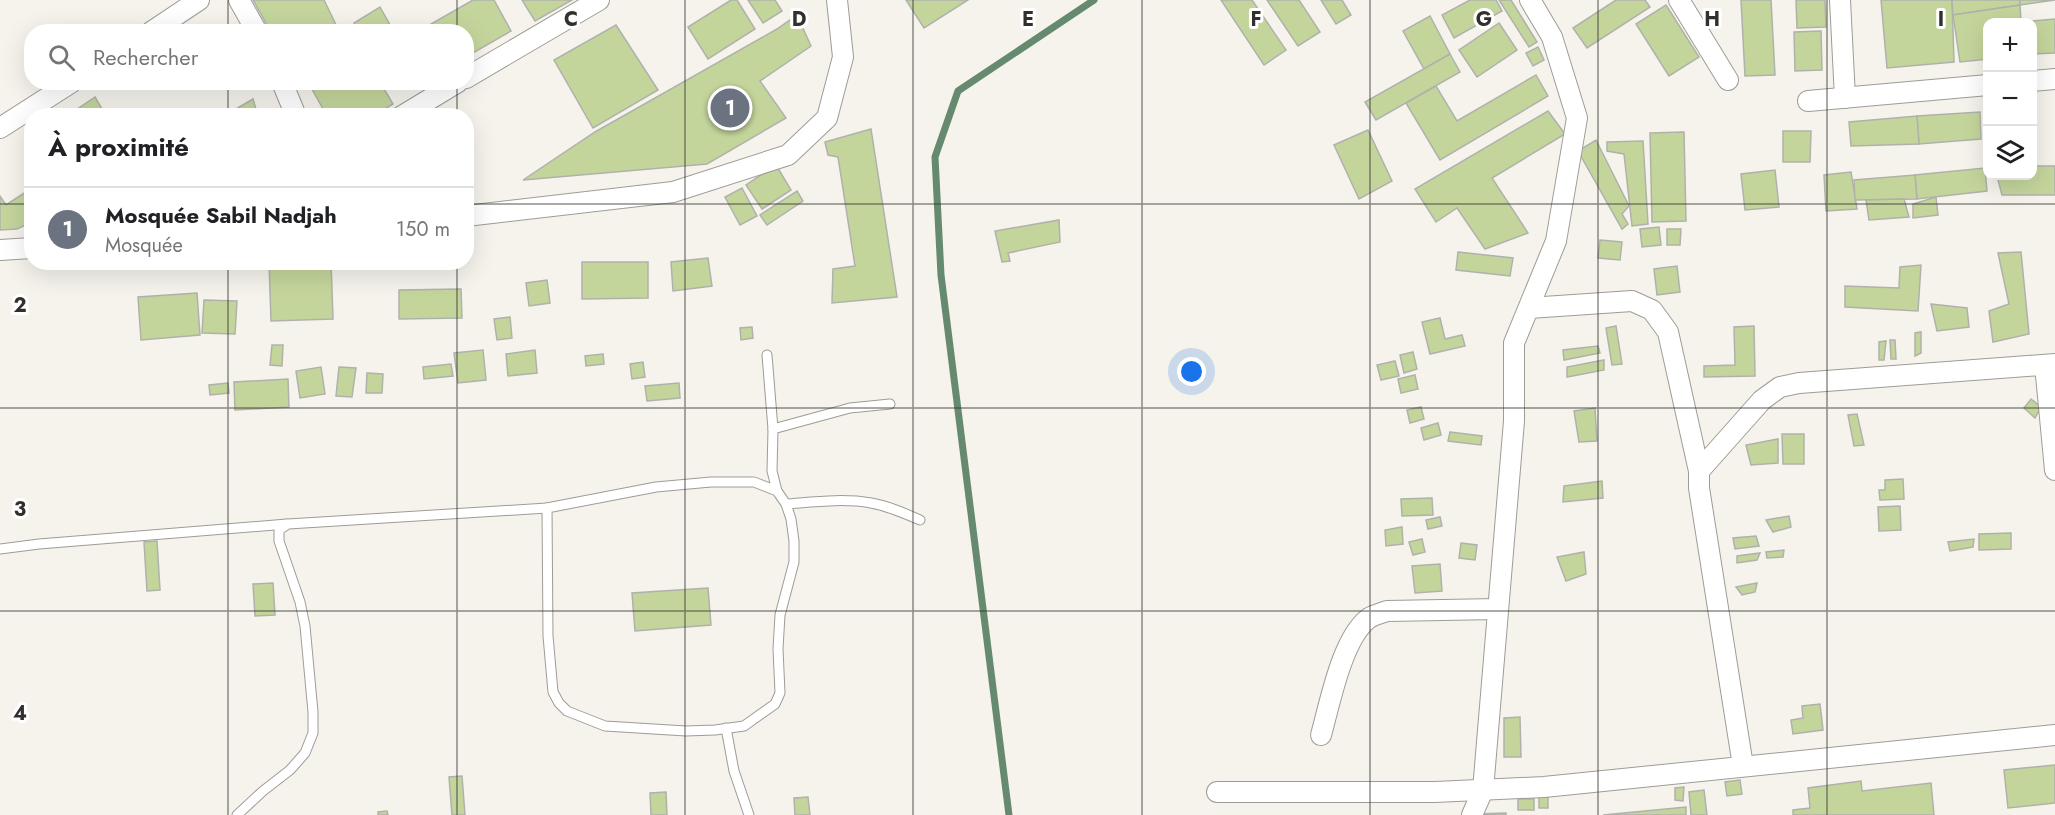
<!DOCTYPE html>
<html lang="fr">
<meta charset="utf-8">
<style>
:root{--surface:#fff;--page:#f2f2f2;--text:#202124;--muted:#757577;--line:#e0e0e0;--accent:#0b8043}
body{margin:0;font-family:Jost,sans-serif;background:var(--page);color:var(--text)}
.controls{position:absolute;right:18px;top:18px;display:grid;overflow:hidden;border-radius:12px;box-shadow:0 6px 24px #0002}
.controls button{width:54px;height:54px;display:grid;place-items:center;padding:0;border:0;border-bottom:2px solid var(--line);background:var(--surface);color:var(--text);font:30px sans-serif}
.you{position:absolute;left:1192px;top:372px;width:21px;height:21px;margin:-15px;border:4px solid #fff;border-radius:50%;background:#1a73e8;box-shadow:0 0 0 9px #1a73e833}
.badge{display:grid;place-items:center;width:39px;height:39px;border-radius:50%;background:var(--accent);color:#fff;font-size:20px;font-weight:700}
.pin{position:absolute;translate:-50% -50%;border:3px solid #fff;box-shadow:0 2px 6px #0006}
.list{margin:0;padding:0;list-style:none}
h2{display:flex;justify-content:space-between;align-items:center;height:78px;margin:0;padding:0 24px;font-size:26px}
h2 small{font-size:20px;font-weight:400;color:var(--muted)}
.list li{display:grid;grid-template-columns:39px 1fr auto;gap:18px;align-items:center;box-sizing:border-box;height:84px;padding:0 24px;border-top:2px solid var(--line)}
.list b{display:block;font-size:22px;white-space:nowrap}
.list p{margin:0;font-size:20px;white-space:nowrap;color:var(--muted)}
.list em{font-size:20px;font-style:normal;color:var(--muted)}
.icon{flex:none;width:33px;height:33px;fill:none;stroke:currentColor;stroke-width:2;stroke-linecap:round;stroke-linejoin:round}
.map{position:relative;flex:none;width:2055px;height:815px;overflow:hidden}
.search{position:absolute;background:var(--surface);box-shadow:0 6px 24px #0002;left:24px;top:24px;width:450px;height:66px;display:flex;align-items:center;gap:15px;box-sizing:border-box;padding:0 21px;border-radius:24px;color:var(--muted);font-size:22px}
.panel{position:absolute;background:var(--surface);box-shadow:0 6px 24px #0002;left:24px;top:108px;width:450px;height:162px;border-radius:24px}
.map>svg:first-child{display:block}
</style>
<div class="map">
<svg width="2055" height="815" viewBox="0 0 2055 815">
<rect width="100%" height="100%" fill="#f5f3ec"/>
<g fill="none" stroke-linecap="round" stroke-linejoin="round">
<path stroke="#658a6f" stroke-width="7" d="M1009,815L941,275L935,157L958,91L1094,0"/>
</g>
<g fill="#c4d59c" stroke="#afb2ab" stroke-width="1.5">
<path d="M253,0H324L339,31L271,32Z"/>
<path d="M473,0H494L511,31L466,57V32H435L431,24Z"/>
<path d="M522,0H572L535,21Z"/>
<path d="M731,0H737L755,29L708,59L688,27Z"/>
<path d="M748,0H775L782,11L763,23Z"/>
<path d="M906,0H968L924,28Z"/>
<path d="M1221,0H1252L1286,50L1264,65Z"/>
<path d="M1267,0H1299L1320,32L1298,46Z"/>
<path d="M1321,0H1342L1351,15L1336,24Z"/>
<path d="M1470,0H1496L1502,11L1454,38L1442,15Z"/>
<path d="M1499,0H1511L1537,42L1529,47Z"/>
<path d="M1616,0H1645L1650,7L1587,48L1573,28Z"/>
<path d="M1741,0H1771L1775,75L1745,76Z"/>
<path d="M1796,0H1825L1826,27L1797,28Z"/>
<path d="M1881,0H1952L1954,62L1887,68Z"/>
<path d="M1952,0H2020V5L1953,15Z"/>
<path d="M2020,0H2055L2020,5Z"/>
<path d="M1666,5L1699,57L1669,76L1636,24Z"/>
<path d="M2020,5L2021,22H1988V59L1960,62L1953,15Z"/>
<path d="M380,7L394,32H359L354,23Z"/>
<path d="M797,15L811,46L760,81L786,118L707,164L523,180L595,132L777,29Z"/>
<path d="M1430,16L1450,54L1424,69L1403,31Z"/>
<path d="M2055,19V53L2032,54V22H2021Z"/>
<path d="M1499,23L1517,50L1477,77L1459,50Z"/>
<path d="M616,25L658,90L593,128L554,60Z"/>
<path d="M1821,31L1822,70L1795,71L1794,32Z"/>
<path d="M1538,47L1544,60L1533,66L1526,53Z"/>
<path d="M1450,54L1460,72L1376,120L1365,102Z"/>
<path d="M1536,75L1548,96L1440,160L1406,103L1436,86L1457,121Z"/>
<path d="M308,82H380L393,104L373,116H327Z"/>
<path d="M95,97L106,116H67Z"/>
<path d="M253,99L258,116H224Z"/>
<path d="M1548,111L1565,134L1492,178L1528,233L1485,249L1457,208L1436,222L1415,189Z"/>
<path d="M1980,112L1981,139L1919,144L1917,116Z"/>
<path d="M1917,116L1919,144L1851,146L1849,122Z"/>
<path d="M871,129L897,297L832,303L833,269L855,266L838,157L828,155L825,142Z"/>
<path d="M1368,130L1392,181L1359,199L1334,145Z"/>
<path d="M1783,131H1811L1810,162H1783Z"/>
<path d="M1684,132L1686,221L1652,222L1650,133Z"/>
<path d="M1596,140L1629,206L1622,214L1628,224L1622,229L1578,151Z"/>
<path d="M1643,141L1648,224L1632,226L1624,154L1607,151V142Z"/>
<path d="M776,165L791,190L762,209L746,185Z"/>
<path d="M2032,166H2055V195H2002L1997,176H2032Z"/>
<path d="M1985,168L1987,191L1917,199L1915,175Z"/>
<path d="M1775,170L1779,207L1745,210L1741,174Z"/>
<path d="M1851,172L1857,209L1826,211L1824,175Z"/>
<path d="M1915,175L1917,199L1855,200L1854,180Z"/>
<path d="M32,188V222L17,229L0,230V196L6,205Z"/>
<path d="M742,188L757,216L740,225L725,197Z"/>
<path d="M797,191L803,201L767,225L760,215Z"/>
<path d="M1936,197L1938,215L1913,218V204Z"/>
<path d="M1904,199L1909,217L1869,220L1866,200Z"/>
<path d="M1059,220L1060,242L1008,253L1010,261L1002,262L995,231Z"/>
<path d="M1659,227L1661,245L1642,247L1640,229Z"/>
<path d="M1667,229H1681L1680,245H1667Z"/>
<path d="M1600,240L1622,242L1620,260L1598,258Z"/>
<path d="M1458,252L1513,258L1510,276L1456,270Z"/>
<path d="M2021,252L2029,334L1993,342L1989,311L2009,304L1998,253Z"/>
<path d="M708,258L712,286L673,291L671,262Z"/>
<path d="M269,262H331L333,319L271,321Z"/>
<path d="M407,262H428L408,268Z"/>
<path d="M582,262H648V298L582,299Z"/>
<path d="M1921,265L1918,311L1845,307V286L1899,288L1900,267Z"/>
<path d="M1677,266L1680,292L1657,295L1654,269Z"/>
<path d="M547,280L550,303L529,306L526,283Z"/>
<path d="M461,289L462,318L399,319V290Z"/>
<path d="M197,293L200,335L141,340L138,297Z"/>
<path d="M204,300L237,301L235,334L202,333Z"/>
<path d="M1931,304L1967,308L1969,327L1937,331Z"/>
<path d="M510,317L512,338L497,340L494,319Z"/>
<path d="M1440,318L1445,339L1462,335L1465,346L1430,354L1422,322Z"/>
<path d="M1616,326L1622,364L1612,365L1606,328Z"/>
<path d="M1754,326L1755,376L1704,377V366L1735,365L1734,327Z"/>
<path d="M752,327L753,338L741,340L740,328Z"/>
<path d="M1921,332V353L1915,356V333Z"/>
<path d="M1890,340H1895L1896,359H1891Z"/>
<path d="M1886,341L1884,360H1879V342Z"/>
<path d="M272,345H283L282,366L270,365Z"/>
<path d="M1598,346L1600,353L1564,360L1563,350Z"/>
<path d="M483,350L486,380L458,383L454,353Z"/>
<path d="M535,350L537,373L508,376L506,354Z"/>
<path d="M1413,352L1417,369L1404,373L1400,355Z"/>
<path d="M603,354L604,364L586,366L585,356Z"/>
<path d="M1604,360V370L1567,377V367Z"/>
<path d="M1395,361L1399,376L1381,380L1377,365Z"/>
<path d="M643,362L645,377L632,379L630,364Z"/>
<path d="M451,364L453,376L424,379L423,367Z"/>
<path d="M321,367L325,394L300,398L296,371Z"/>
<path d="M339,367L356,368L352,397L336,396Z"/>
<path d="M367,373L383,374L382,393H366Z"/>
<path d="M1415,375L1418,389L1401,393L1398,379Z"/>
<path d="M288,379L289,407L235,410L234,382Z"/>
<path d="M228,383L229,393L210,395L209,385Z"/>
<path d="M679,383L680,398L647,401L645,386Z"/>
<path d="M2031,399L2041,407L2035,418L2024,408Z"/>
<path d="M1421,407L1424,419L1410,423L1407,410Z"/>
<path d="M1595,408L1597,441L1579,442L1574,411Z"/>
<path d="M1857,414L1864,445L1854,446L1848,415Z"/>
<path d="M1438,423L1441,435L1424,440L1421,428Z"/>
<path d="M1450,432L1482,436L1481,445L1448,441Z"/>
<path d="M1782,434H1804V464H1783Z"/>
<path d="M1778,439V463L1751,465L1746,445Z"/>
<path d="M1903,479L1904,499L1880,500L1879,490H1885V480Z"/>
<path d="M1602,481L1603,498L1563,502L1564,486Z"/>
<path d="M1432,498L1433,515L1402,516L1401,499Z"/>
<path d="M1900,506L1901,530L1879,531L1878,507Z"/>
<path d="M1789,516L1791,527L1773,532L1766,520Z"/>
<path d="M1440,517L1442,526L1428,529L1426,520Z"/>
<path d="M1402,527L1403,544L1386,546L1385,530Z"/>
<path d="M2011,533V549L1979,550V534Z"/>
<path d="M1756,536L1759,546L1735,549L1733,538Z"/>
<path d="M1422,539L1425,552L1413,555L1409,542Z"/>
<path d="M1974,539L1973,547L1950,551L1948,542Z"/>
<path d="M157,541L160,590L147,591L144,542Z"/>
<path d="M1461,543L1477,545L1475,560L1459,558Z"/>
<path d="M1784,550L1783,557L1767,558L1766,552Z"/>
<path d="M1584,552L1586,574L1566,581L1557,557Z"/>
<path d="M1760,553L1757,560L1737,563V556Z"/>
<path d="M1440,564L1442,591L1415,593L1412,566Z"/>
<path d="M273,583L275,615L255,616L253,584Z"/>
<path d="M1757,583L1755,592L1742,595L1736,587Z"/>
<path d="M708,588L711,625L635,631L632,593Z"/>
<path d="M1820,704L1823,730L1793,734L1791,720L1803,718L1802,706Z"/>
<path d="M1520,717L1521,757H1504V718Z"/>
<path d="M2055,765V803L2008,808L2004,770Z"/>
<path d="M462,776L465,815H452L449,777Z"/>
<path d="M1740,780L1742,794L1727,796L1725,782Z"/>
<path d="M1861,781L1862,791L1931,783L1934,815H1793V810L1810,808L1808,788Z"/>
<path d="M1684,787L1683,801L1675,800V788Z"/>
<path d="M1704,790L1707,815H1691L1689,792Z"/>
<path d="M666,792L667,815H651L650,793Z"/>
<rect x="1539" y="795" width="9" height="13"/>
<path d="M808,797L810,815H795L794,798Z"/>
<rect x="1518" y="799" width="16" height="11"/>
<path d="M1686,807V815H1603Z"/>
<path d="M387,811L388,815H378V812Z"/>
<path d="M1506,813V815H1475V814Z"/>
</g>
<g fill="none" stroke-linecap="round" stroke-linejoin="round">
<g stroke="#9e9c96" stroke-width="11">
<g id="service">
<path d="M767,355L773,429"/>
<path d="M777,491L754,482H711L656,487L547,508L548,636L553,692L559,703L567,711L605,726L686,731L715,730L744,726L775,704L780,693L778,649L780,615L794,562V541L791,519L786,504L777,491L772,471L773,429L850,408L890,404"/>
<path d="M786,504C813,502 843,498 871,503C888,506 904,513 920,520"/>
<path d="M0,549L39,544L287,524"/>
<path d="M726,728L734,771L749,815"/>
<path d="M237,815L263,791L290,770L305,753L313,733V712L305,626L300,602L279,541V530L288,524L547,508"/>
</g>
</g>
<g stroke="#9e9c96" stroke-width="22">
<g id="minor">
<path d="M239,0L257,32"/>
<path d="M1679,0L1728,80"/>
<path d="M1840,0L1845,98"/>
<path d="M151,32L199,0"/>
<path d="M466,78L599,0"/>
<path d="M2032,81L2055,79"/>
<path d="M282,82L296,116"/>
<path d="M1808,101L1988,85"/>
<path d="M402,116L458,82"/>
<path d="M0,128L72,82"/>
<path d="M466,216L673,192L788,155L827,118L843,57L837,0"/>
<path d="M0,250L32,248"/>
<path d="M1529,308L1632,301L1652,310L1668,332L1699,471"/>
<path d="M2045,365L2055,470"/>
<path d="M1321,735C1330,703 1342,638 1369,618C1374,615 1381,613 1387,611L1498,609"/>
<path d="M1743,766L1699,488V471L1762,400L1780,387L1799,383L2055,364"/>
<path d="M1217,792H1435L1544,787L2055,735"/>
<path d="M1472,815L1483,790L1514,421V343L1556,241L1577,118L1552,37L1530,0"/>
</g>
</g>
<use href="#service" stroke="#fff" stroke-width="9"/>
<use href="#minor" stroke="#fff" stroke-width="20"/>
</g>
<path fill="none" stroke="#31302d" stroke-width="1.5" stroke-opacity="0.55" d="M228,0V32M457,0V32M685,0V815M913,0V815M1142,0V815M1370,0V815M1598,0V815M1827,0V815M228,82V116M457,82V116M0,204H32M466,204H2055M228,262V815M457,262V815M0,408H2055M0,611H2055"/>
<g font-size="20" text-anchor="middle" font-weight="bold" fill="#31302d" stroke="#fff" stroke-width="6" stroke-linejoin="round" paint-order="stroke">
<text x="571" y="26">C</text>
<text x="799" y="26">D</text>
<text x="1028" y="26">E</text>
<text x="1256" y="26">F</text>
<text x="1484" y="26">G</text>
<text x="1712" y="26">H</text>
<text x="1941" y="26">I</text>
<text x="20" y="312">2</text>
<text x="20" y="516">3</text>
<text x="20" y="720">4</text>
</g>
</svg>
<div class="controls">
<button>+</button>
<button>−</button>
<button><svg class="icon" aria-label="layers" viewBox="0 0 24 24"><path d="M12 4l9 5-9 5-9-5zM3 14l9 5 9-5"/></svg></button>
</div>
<div class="you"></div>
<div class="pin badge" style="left:730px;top:108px;background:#6b7280">1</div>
<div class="search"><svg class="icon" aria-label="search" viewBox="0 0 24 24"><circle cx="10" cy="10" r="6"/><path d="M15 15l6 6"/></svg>Rechercher</div>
<section class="panel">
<h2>À proximité<small></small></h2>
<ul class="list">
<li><span class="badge" style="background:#6b7280">1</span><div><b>Mosquée Sabil Nadjah</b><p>Mosquée</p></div><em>150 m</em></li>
</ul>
</section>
</div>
